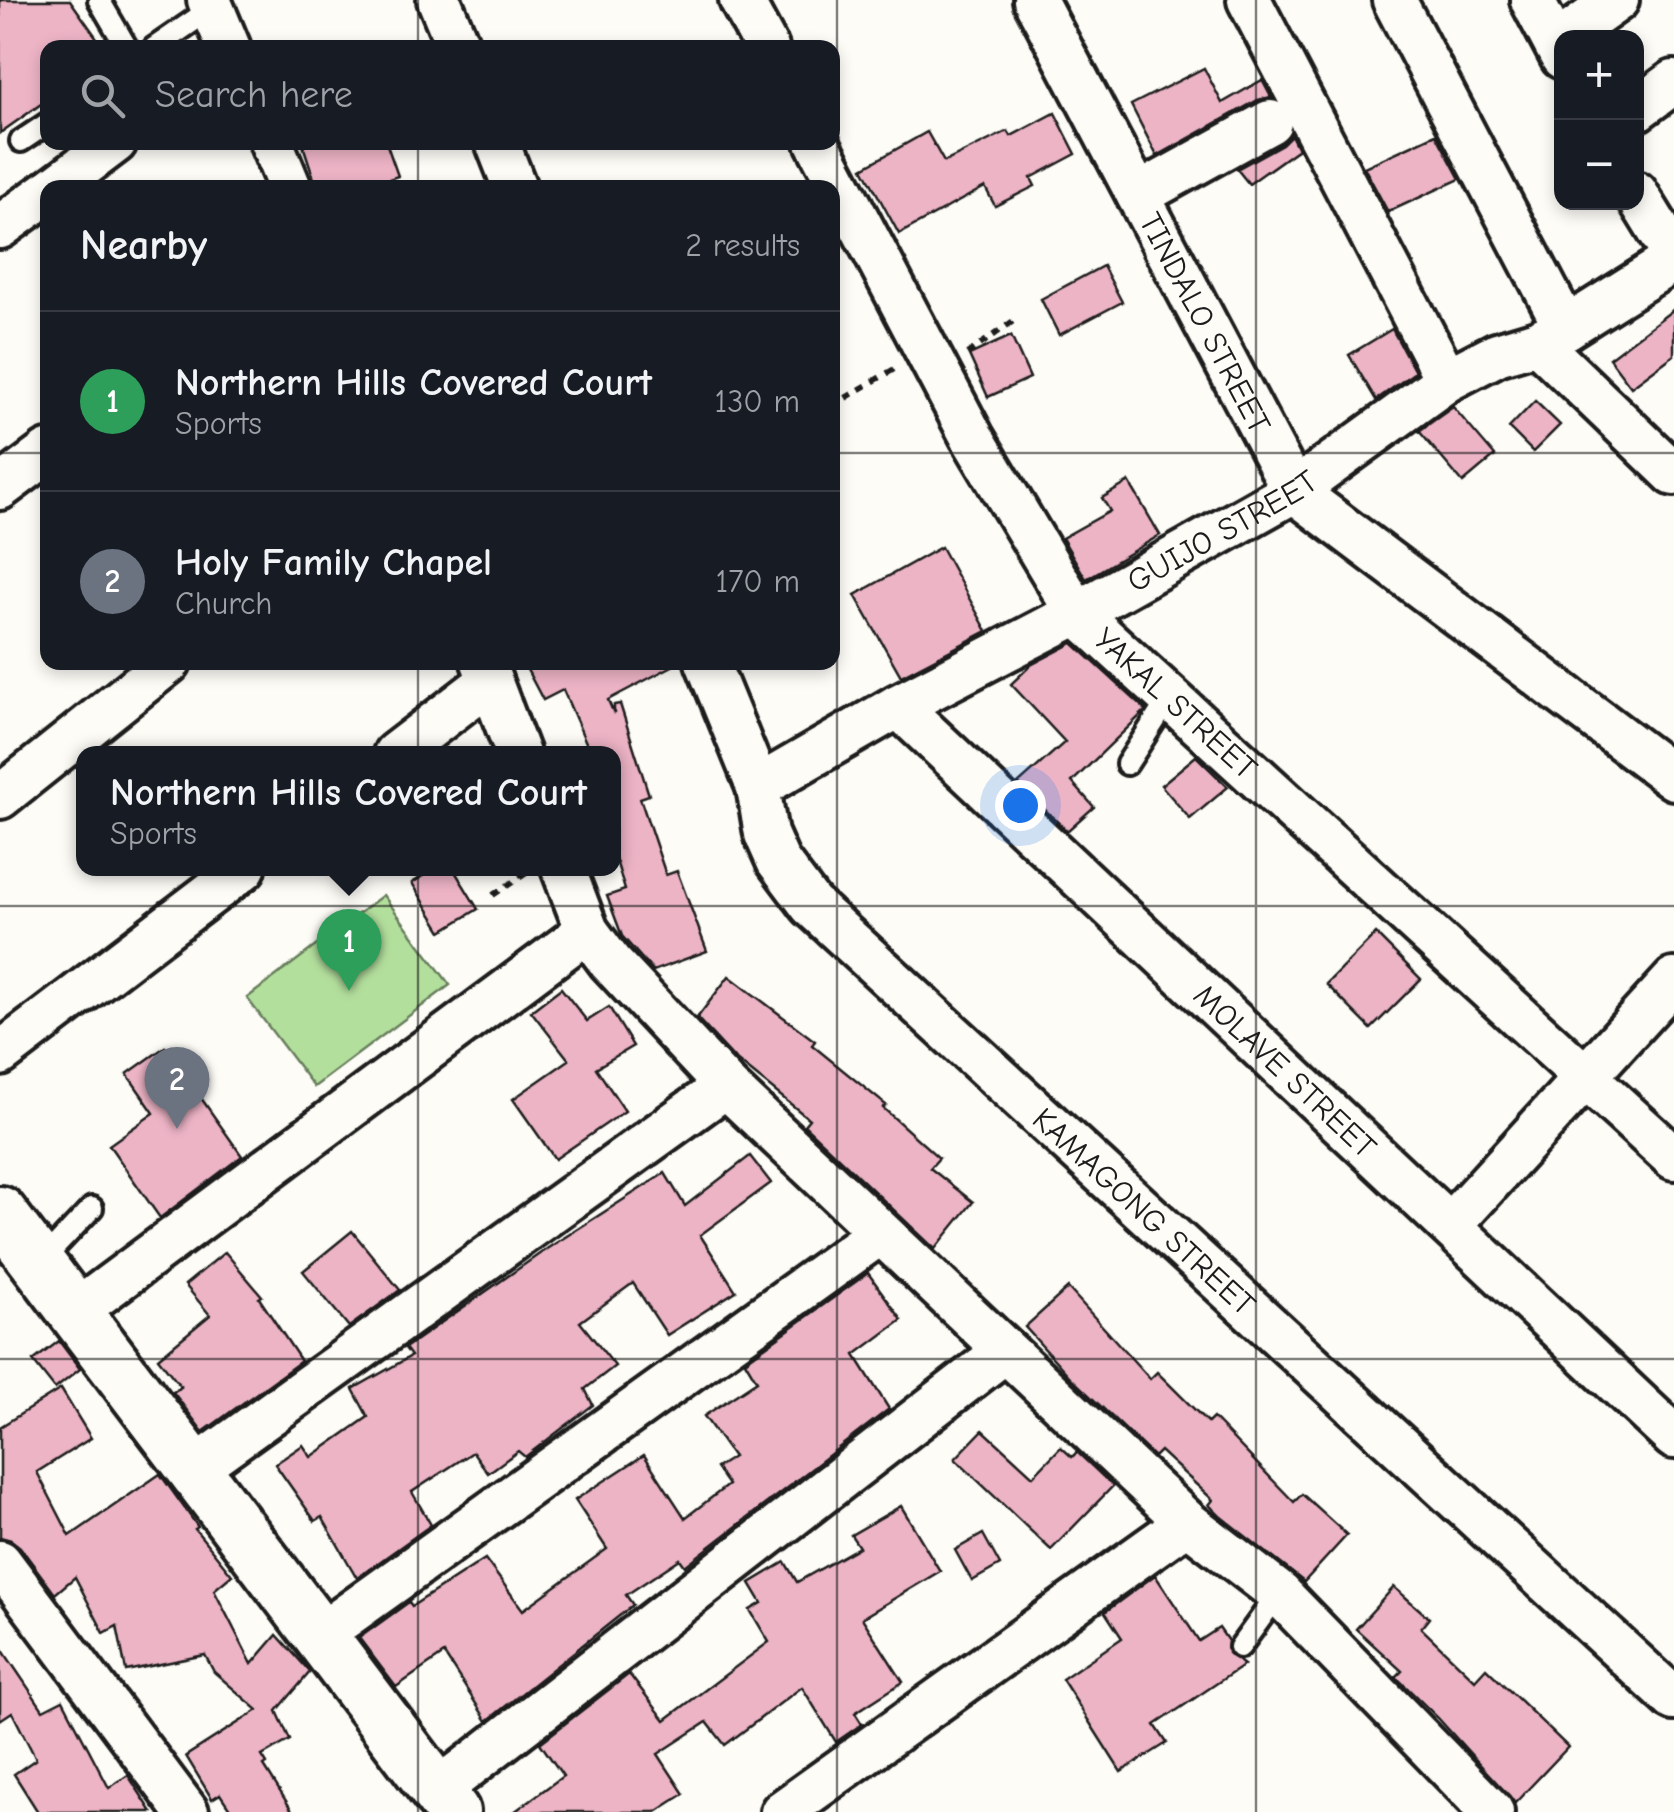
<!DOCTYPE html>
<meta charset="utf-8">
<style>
:root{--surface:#171b24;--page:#20242c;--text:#f1f3f6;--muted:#9ea1a6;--line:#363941;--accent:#0f766e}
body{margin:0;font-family:"Comic Neue",sans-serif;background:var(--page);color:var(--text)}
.controls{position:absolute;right:30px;top:30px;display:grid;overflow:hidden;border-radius:20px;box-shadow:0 5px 15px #0003}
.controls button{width:90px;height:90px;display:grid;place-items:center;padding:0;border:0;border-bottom:2px solid var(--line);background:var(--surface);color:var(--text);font:50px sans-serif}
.you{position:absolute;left:1020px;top:805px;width:35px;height:35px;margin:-25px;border:8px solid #fff;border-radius:50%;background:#1a73e8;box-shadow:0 0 0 15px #1a73e833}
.badge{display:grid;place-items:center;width:65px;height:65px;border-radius:50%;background:var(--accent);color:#fff;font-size:32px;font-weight:700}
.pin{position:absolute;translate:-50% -82px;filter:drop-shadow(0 2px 5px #0008)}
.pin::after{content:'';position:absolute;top:52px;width:35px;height:30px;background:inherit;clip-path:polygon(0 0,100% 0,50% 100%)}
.popup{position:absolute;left:76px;top:746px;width:545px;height:130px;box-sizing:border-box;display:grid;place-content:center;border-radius:20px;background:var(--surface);filter:drop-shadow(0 2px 8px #0005);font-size:32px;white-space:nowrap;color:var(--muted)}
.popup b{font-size:38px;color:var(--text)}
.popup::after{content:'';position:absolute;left:50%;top:100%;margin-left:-20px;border:20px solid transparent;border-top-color:var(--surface)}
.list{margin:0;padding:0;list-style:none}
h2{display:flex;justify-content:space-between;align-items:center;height:130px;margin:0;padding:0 40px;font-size:42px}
h2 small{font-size:32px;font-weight:400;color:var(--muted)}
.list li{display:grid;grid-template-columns:65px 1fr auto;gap:30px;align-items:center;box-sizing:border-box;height:180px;padding:0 40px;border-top:2px solid var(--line)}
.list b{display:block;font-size:38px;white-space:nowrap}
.list p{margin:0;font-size:32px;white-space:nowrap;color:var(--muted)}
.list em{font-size:32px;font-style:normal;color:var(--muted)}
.icon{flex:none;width:55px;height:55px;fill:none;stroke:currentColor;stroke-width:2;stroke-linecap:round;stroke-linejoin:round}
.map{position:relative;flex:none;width:1674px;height:1812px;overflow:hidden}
.search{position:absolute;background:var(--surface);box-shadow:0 5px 15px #0003;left:40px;top:40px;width:800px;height:110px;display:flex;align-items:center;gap:25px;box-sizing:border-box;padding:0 35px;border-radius:20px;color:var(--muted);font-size:38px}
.panel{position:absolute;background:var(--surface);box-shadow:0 5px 15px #0003;left:40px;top:180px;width:800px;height:490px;border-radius:20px}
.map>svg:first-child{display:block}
</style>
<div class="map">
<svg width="1674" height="1812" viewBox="0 0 1674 1812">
<rect width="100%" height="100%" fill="#fdfcf7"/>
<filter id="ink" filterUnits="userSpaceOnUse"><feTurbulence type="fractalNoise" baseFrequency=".01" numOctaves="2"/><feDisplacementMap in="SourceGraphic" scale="20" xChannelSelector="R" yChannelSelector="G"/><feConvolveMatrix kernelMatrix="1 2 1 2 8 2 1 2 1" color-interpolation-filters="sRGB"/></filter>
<g filter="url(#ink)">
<path fill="#b3df9d" stroke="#687e5c" stroke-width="2.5" d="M383,895L450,985L314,1087L247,998Z"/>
<g fill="#edb4c6" stroke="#1c1c1c" stroke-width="2.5">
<path d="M0,0H70L104,48H48V99L0,133Z"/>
<path d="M1204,68L1222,103L1262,80L1271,97L1258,100L1157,156L1131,105Z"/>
<path d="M1055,113L1076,154L1031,178L1035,186L995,206L985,187L899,234L863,168L927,132L944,162L1008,131L1011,136Z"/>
<path d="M1436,134L1460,179L1388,212L1364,167Z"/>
<path d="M1291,135L1298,149L1249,184L1237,169L1282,144Z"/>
<path d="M302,142H386L398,176L363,188H317Z"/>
<path d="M1103,266L1122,302L1059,335L1041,299Z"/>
<path d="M1674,309V355L1631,387L1609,358Z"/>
<path d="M1392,329L1415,372L1376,400L1349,355Z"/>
<path d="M1011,336L1030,378L988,397L969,355Z"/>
<path d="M1535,401L1560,425L1533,452L1509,428Z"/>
<path d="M1453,407L1495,456L1463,483L1419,431Z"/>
<path d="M1129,482L1160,535L1086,579L1062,538L1110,511L1102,498Z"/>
<path d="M941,547L987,631L901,676L855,595Z"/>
<path d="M1073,643L1146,710L1072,782L1094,807L1067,831L1018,784L1065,742L1011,684L1031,665Z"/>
<path d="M523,662H680L608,700L614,714V705L620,704L649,795L640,798L666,875L677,871L707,951L653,971L622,936L607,896L625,890L614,854V754H591L563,690L543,700Z"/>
<path d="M1196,756L1228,787L1190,819L1161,785Z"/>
<path d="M437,868H453L478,909L442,931L412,883Z"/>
<path d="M1376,934L1421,979L1371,1029L1326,984Z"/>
<path d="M729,976L815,1041L812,1045L886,1105L883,1108L939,1158L930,1168L973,1202L935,1249L804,1125L809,1119L735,1059L697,1018Z"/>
<path d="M561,988L587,1021L609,1007L633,1046L596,1068L625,1111L555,1159L513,1099L569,1060L531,1011Z"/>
<path d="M165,1047L242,1156L160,1218L109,1145L154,1113L127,1074Z"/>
<path d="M750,1156L771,1183L700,1235L736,1291L667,1335L633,1283L580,1322L615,1366L585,1389L593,1405L525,1457L518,1451L488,1473L473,1452L412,1492L431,1525L357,1578L322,1517L315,1521L275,1464L303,1445L311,1457L368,1417L353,1389L411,1356L405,1348L548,1248L665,1173L685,1206Z"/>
<path d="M352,1231L400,1290L349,1327L303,1271Z"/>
<path d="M225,1252L262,1296L259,1298L301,1361L203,1432L173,1392L181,1387L158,1358L210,1315L185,1285Z"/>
<path d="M868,1273L902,1320L855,1355L889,1409L685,1566L680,1559L626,1595L633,1605L487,1721L444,1654L396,1687L359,1638L409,1602L412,1606L485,1559L523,1610L607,1549L575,1500L644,1455L685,1518L728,1485L716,1468L733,1457L704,1416L757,1381L745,1361Z"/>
<path d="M1068,1288L1150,1379L1157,1372L1208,1423L1213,1418L1294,1502L1302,1494L1347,1535L1304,1582L1220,1516L1209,1505L1213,1500L1160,1451L1154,1457L1071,1378L1025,1327Z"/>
<path d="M59,1341L80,1369L55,1389L33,1361Z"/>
<path d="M61,1389L91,1438L37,1472L70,1536L160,1474L198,1527L195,1529L232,1575L214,1590L252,1664L277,1635L310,1672L277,1711L290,1740L262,1756L267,1764L264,1766L293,1812H232L220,1794L212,1799L186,1756L258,1710L214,1672L205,1655L126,1671L117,1626L104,1633L75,1577L55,1594L20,1547L11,1540L0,1537V1427Z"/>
<path d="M983,1430L1033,1476L1061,1447L1072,1457L1077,1452L1113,1486L1051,1550L955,1459Z"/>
<path d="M901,1506L940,1571L862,1618L903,1682L855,1713L862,1724L836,1742L802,1687L725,1745L707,1722L658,1754L684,1794L656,1812H514L563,1776L540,1743L629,1674L665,1720L769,1642L750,1610L762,1603L750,1583L785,1562L797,1582L859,1547L851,1535Z"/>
<path d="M983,1534L1000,1565L972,1581L955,1550Z"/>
<path d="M1155,1575L1199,1641L1219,1628L1228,1641V1653L1244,1665L1155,1725L1167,1743L1121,1772L1062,1679L1122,1638L1105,1612Z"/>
<path d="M1394,1587L1429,1618L1421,1628L1475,1680L1486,1668L1568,1747L1515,1803L1438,1718L1396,1677L1402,1671L1356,1629Z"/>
<path d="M0,1646L43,1710L63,1700L109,1788L128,1775L152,1812H38L14,1774L36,1759L12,1712L0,1720Z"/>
</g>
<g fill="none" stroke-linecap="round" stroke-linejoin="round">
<g stroke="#1c1c1c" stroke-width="28">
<g id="service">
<path d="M99,0L127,48"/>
<path d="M154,48L212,8"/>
<path d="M21,141L48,123"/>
<path d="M1127,764L1170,697"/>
<path d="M39,1264L92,1208"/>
<path d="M1240,1647L1279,1593"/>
</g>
</g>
<g stroke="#1c1c1c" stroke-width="50">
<g id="minor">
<path d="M209,0L229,48"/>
<path d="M439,0L459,48"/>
<path d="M741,0L767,48"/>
<path id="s1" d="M1035,0L1294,491L1674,778"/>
<path d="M1249,0L1447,380"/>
<path d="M1394,0L1566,328"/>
<path d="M1532,0L1562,57"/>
<path d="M1564,38L1617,0"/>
<path d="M1636,110L1674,82"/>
<path d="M271,142L290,188"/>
<path d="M497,142L515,188"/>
<path id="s2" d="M817,142L972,437L1077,613L1674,1158"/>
<path d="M54,188L115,142"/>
<path d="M1636,193L1674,255"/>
<path d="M1138,195L1270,122"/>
<path d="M0,227L48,192"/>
<path d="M1537,342L1674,474"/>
<path d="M0,488L48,452"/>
<path d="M483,662L518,754"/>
<path id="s3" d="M707,662L758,787L766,834L778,861L811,905L1674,1699"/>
<path id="s4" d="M898,706L1674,1437"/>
<path d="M395,754L490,681"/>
<path id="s5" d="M758,787L898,706L1077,613L1294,491L1447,380L1497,354L1537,342L1566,328L1674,260"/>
<path d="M0,797L169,662"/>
<path d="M563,868L587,931L610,962L726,1086L1187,1522L1279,1593L1492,1812"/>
<path d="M0,1054L244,868"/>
<path d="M1451,1224L1674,980"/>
<path d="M75,1312L587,931"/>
<path d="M194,1469L726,1086"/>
<path d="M0,1562L187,1812"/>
<path d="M320,1635L880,1233"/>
<path d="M437,1791L1005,1351"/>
<path d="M782,1812L1187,1522"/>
</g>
</g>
<g stroke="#1c1c1c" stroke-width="60">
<path id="tertiary" d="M0,1213L453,1812"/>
</g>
<g stroke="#1c1c1c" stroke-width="6" stroke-dasharray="8 8" stroke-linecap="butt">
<path d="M967,354L1019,317"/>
<path d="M832,406L896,368"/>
<path d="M493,895L528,872"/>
</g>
<use href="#service" stroke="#fdfcf7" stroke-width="20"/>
<use href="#minor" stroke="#fdfcf7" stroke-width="42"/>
<use href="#tertiary" stroke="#fdfcf7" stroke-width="52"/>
</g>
</g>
<path fill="none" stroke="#1c1c1c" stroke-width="2.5" stroke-opacity="0.55" d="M418,0V48M837,0V1812M1256,0V1812M418,142V188M0,453H48M832,453H1674M418,662V1812M0,906H1674M0,1359H1674"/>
<g text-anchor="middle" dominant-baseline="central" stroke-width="8" stroke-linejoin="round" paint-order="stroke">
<g font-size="32" fill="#1c1c1c" stroke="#fdfcf7">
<text stroke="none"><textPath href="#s1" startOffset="365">TINDALO STREET</textPath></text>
<text stroke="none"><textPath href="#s5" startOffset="530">GUIJO STREET</textPath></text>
<text stroke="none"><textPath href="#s2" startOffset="672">YAKAL STREET</textPath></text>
<text stroke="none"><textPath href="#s4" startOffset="532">MOLAVE STREET</textPath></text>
<text stroke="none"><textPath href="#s3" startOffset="720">KAMAGONG STREET</textPath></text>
</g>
</g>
</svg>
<div class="controls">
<button>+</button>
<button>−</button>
</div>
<div class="you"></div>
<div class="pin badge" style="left:349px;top:991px;background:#2e9e5b">1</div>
<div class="popup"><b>Northern Hills Covered Court</b>Sports</div>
<div class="pin badge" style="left:177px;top:1129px;background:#6b7280">2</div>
<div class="search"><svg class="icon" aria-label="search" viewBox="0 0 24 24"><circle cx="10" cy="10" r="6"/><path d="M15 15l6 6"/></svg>Search here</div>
<section class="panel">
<h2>Nearby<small>2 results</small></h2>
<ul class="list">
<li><span class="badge" style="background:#2e9e5b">1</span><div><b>Northern Hills Covered Court</b><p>Sports</p></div><em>130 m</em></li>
<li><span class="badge" style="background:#6b7280">2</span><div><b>Holy Family Chapel</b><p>Church</p></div><em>170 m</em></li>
</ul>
</section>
</div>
